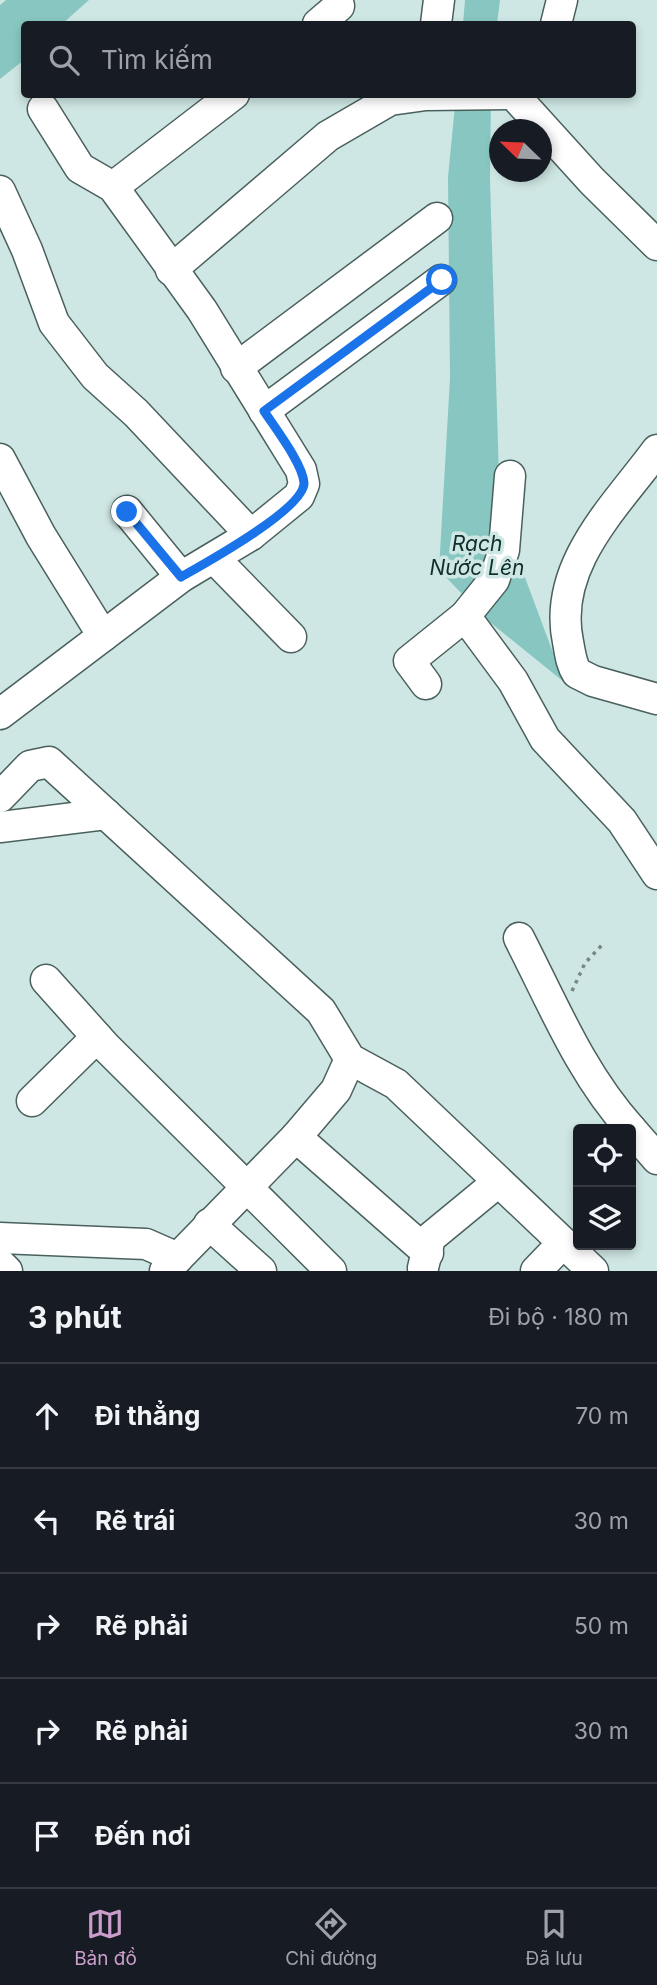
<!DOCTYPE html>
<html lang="vi">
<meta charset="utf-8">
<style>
:root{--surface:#171b24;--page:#20242c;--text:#f1f3f6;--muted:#9ea1a6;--line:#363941;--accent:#cb9dca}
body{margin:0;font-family:Inter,sans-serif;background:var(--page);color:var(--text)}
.controls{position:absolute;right:21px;bottom:21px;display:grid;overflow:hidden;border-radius:7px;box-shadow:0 4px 10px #0003}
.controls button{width:63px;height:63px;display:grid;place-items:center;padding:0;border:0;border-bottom:2px solid var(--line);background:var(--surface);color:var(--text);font:35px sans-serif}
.compass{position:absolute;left:489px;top:119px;width:63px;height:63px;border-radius:50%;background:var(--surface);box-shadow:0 4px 10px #0003;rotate:293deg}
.stop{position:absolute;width:21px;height:21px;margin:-16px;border:5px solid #1a73e8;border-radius:50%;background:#fff}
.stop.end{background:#1a73e8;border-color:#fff;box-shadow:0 2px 7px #0008}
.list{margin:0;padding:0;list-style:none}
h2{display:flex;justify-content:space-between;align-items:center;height:91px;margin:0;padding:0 28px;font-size:30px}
h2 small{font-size:23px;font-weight:400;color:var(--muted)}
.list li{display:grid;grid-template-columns:46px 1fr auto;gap:21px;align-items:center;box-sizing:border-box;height:105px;padding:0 28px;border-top:2px solid var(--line)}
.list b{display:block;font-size:26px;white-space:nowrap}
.list em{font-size:23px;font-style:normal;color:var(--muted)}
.icon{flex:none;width:38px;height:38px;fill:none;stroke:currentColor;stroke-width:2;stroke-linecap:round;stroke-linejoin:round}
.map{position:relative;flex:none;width:657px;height:1271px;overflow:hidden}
.search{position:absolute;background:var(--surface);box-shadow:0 4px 10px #0003;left:21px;right:21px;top:21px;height:77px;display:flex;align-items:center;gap:18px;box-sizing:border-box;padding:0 24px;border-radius:7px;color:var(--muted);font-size:26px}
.sheet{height:616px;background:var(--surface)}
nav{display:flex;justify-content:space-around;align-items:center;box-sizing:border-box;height:98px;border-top:2px solid var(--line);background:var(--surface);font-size:19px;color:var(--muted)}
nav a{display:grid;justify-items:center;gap:4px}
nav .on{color:var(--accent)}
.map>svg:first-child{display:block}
</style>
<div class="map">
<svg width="657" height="1271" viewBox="0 0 657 1271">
<rect width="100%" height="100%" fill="#cfe7e4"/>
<g fill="#88c7c1">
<path d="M6,0H89L62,24H24V60L0,79V5Z"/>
<path d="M465,0H500L497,24H463Z"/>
<path d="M456,95H491L490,180L499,477L511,540L564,682L486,619L439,570L450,378L448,177Z"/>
</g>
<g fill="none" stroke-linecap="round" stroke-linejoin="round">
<g stroke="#4a605d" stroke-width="33">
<g id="minor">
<path d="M318,24L339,6"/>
<path d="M436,24L439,0"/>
<path d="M556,24L562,0"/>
<path d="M514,95L592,181L657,245"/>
<path d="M113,187L234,94"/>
<path d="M0,191L27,250L54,323L95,376L136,413L251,535"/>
<path d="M171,270L328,136L390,100L426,95L515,94"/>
<path d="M236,368L437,218"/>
<path d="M264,411L441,280"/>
<path d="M657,450C615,507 552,566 568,642C570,652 571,664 577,673L593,681L657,699"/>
<path d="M0,459L41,536L103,636"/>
<path d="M127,511L181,577"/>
<path d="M214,558L291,637"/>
<path d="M465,616L494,580L504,550L510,476"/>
<path d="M426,684L409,661L465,616L513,681L545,739L622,821L657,874"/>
<path d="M0,714L181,577L251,535L299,496L304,484L301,470L202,310L113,187L80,168L43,109"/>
<path d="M0,797L30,766L49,762L321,1011L350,1059L396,1084L593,1271"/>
<path d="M0,827L106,814"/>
<path d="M519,938C553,1004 581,1074 631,1129"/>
<path d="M46,980L106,1047L331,1271"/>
<path d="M32,1101L97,1037"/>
<path d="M631,1129L657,1159"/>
<path d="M296,1137L428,1253"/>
<path d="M209,1224L261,1271"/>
<path d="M0,1238L146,1244L178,1258"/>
<path d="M0,1264L7,1271"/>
<path d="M423,1268L430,1238L498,1182"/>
<path d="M165,1271L296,1137L336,1090L350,1059"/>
<path d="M536,1271L563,1243"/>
</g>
</g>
<path stroke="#768785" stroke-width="3.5" stroke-dasharray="3.5 5" stroke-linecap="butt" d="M572,991L585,963L602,945"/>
<use href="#minor" stroke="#fff" stroke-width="30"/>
</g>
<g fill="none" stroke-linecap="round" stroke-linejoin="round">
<path stroke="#1a73e8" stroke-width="9" d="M127,512L181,577C204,564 304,509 304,483C303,464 275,428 264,411L442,280"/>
</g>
<g text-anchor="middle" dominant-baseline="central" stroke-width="7" stroke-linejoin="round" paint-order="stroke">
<g font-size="21" font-style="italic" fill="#0f2f2d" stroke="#cfe7e4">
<text x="477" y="543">Rạch<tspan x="477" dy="24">Nước Lên</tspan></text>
</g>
</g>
</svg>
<div class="controls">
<button><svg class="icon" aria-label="locate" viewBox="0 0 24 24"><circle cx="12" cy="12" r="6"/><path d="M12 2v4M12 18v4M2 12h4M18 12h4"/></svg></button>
<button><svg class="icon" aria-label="layers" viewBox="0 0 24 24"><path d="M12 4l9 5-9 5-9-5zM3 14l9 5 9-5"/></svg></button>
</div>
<svg class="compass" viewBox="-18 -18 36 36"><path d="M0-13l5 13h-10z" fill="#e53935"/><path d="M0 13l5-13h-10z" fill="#9ea1a6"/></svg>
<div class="stop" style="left:442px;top:280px"></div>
<div class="stop end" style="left:127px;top:512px"></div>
<div class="search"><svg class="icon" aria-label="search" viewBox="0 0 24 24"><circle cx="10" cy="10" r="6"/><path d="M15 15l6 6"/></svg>Tìm kiếm</div>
</div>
<section class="sheet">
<h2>3 phút<small>Đi bộ · 180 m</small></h2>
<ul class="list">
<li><svg class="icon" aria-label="ahead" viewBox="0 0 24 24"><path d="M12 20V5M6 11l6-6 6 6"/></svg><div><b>Đi thẳng</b></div><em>70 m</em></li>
<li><svg class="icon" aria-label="left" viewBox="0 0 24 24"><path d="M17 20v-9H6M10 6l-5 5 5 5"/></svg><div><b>Rẽ trái</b></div><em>30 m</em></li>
<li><svg class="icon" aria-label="right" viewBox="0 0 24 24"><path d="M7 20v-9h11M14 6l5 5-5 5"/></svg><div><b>Rẽ phải</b></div><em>50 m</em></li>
<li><svg class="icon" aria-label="right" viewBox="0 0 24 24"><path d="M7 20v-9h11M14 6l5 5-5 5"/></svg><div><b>Rẽ phải</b></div><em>30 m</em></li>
<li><svg class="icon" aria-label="arrive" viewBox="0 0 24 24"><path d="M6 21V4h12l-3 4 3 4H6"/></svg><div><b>Đến nơi</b></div></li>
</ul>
</section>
<nav>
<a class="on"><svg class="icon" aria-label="map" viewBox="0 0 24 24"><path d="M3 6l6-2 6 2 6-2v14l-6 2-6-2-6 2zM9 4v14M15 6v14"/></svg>Bản đồ</a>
<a><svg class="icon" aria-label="directions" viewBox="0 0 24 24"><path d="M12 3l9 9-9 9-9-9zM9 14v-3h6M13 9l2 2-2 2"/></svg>Chỉ đường</a>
<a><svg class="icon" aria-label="saved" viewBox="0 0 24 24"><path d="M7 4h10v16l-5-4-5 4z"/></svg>Đã lưu</a>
</nav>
